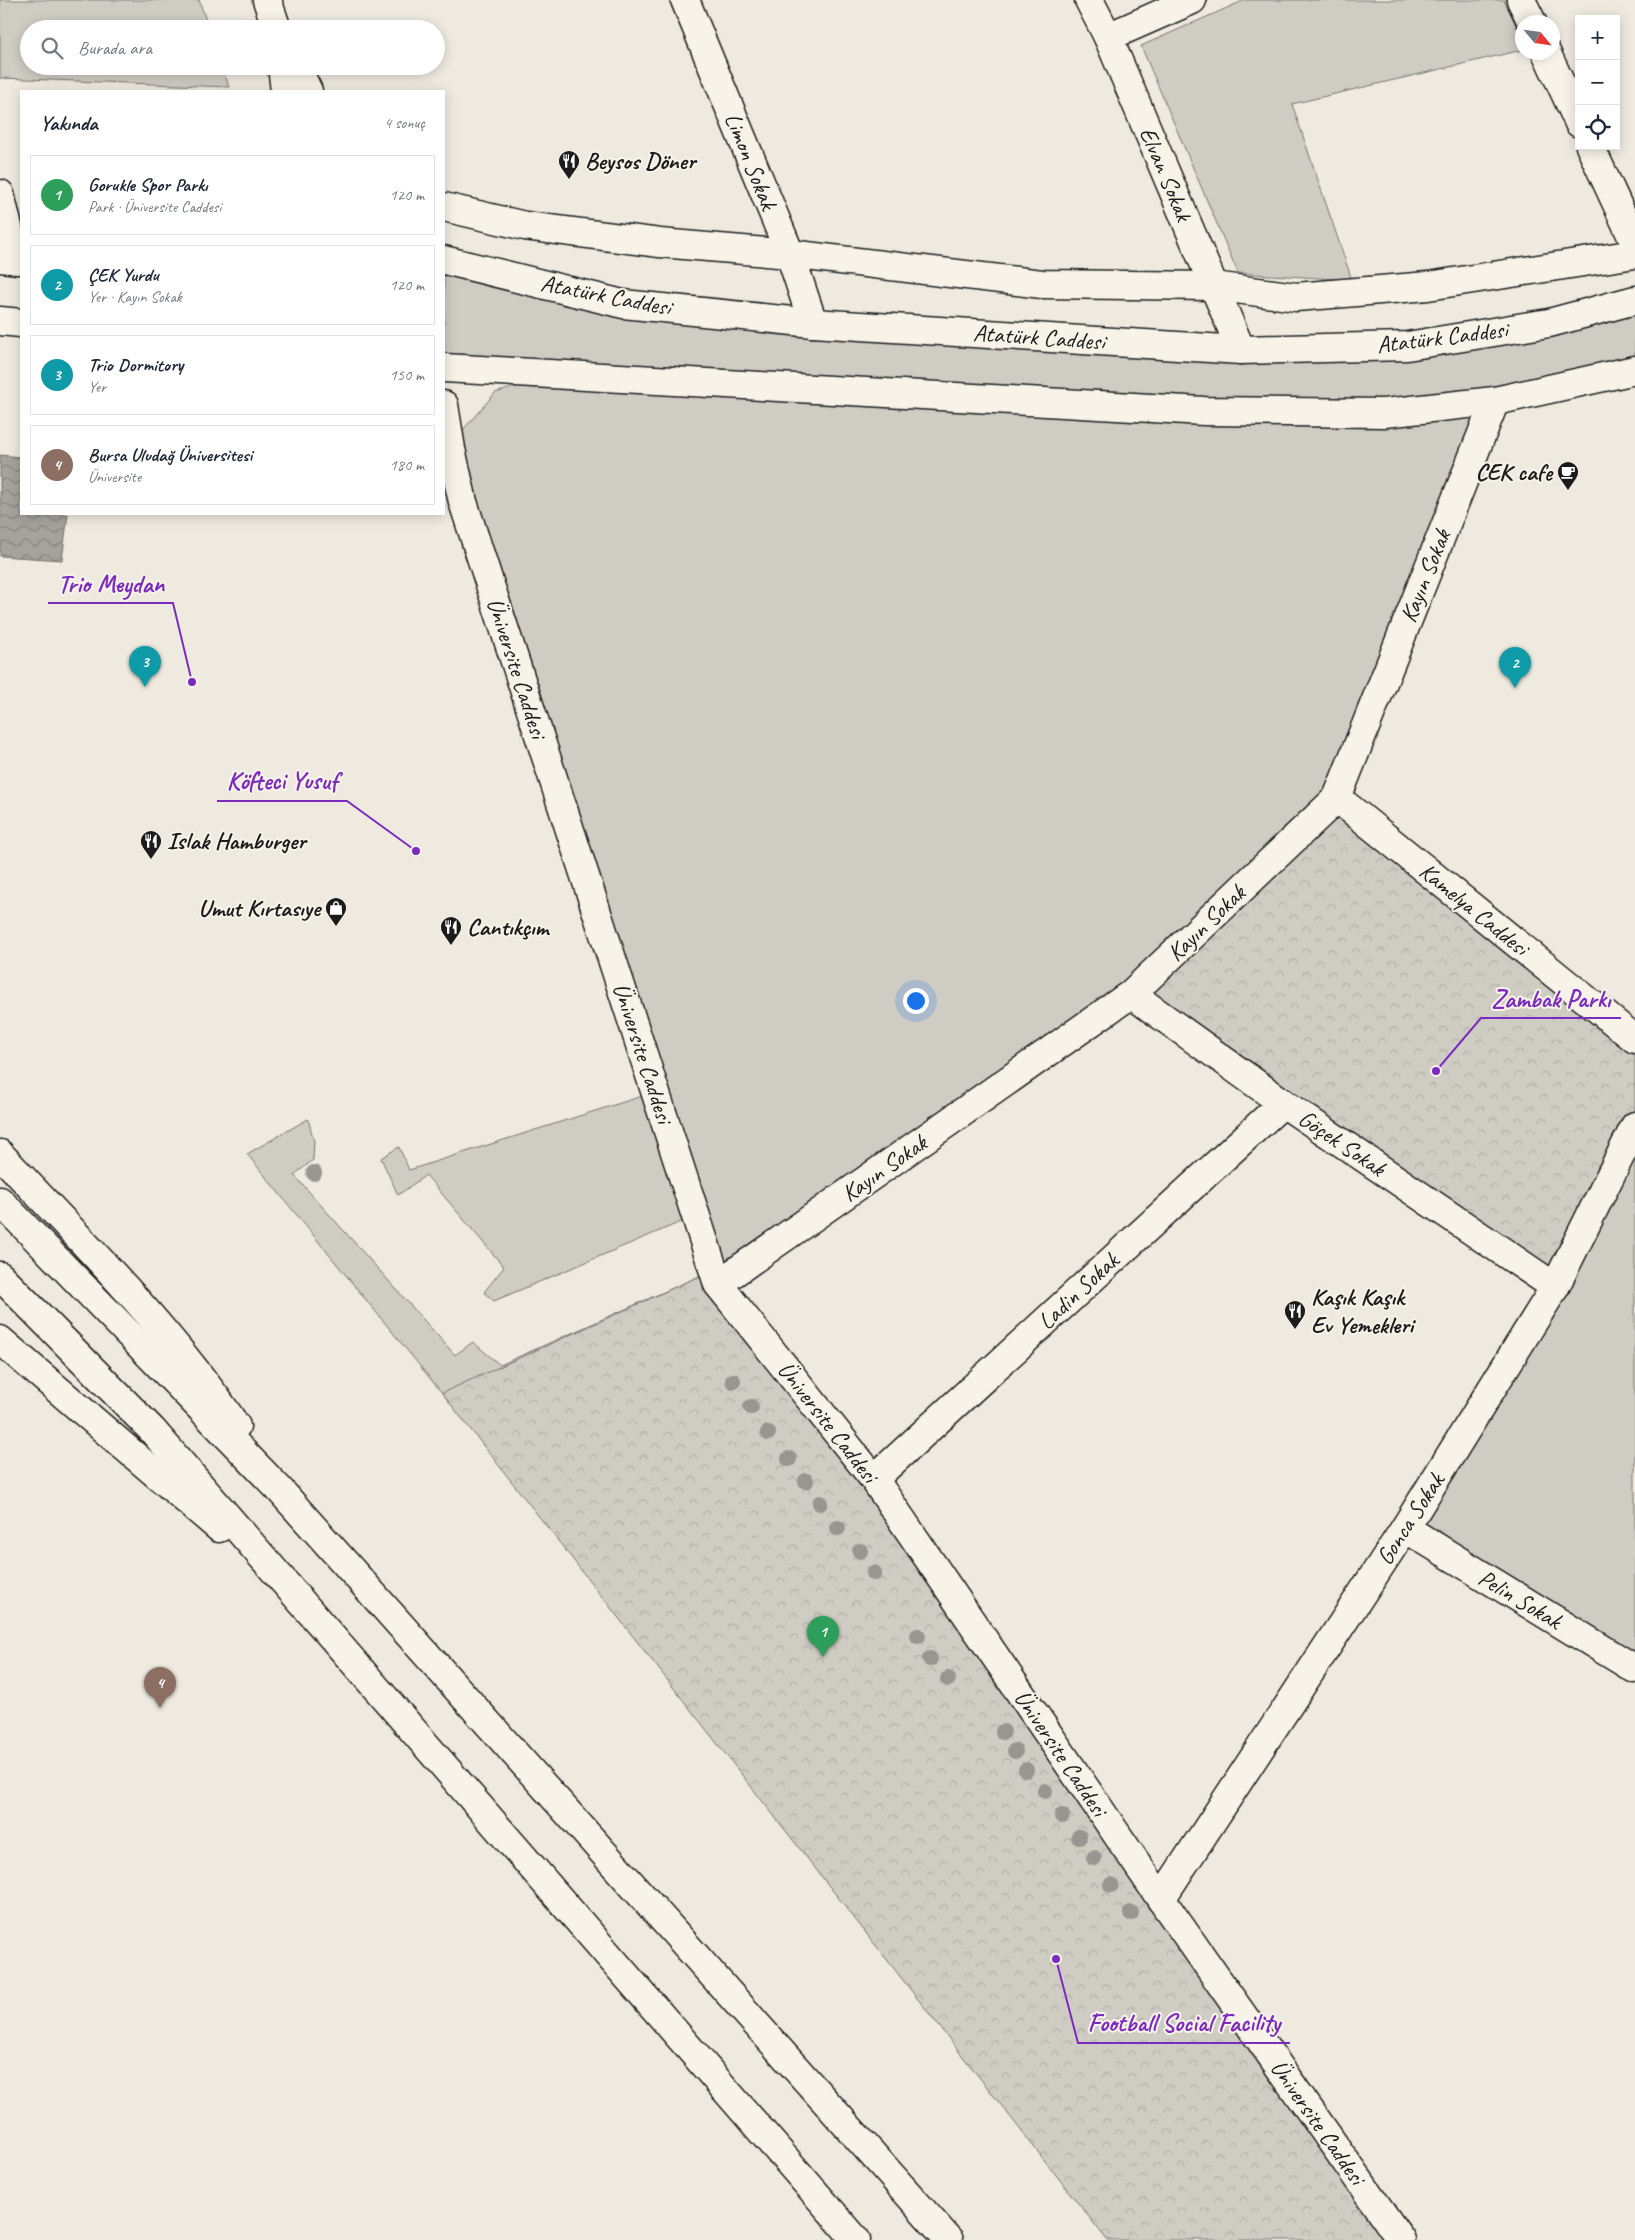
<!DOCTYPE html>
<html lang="tr">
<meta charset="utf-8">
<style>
:root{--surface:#fff;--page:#f6f6f7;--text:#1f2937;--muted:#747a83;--line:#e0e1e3;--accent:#1c1c1c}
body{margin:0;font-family:Caveat,sans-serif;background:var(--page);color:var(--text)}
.controls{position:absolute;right:15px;top:15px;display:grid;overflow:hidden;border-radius:0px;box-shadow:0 2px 12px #0003}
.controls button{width:45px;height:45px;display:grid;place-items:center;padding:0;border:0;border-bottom:1px solid var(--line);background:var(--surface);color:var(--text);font:25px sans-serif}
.compass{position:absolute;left:1515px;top:15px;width:45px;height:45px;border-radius:50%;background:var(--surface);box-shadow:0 2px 12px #0003;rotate:119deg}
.you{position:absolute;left:915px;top:1000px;width:18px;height:18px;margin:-12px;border:4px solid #fff;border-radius:50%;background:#1a73e8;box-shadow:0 0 0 8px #1a73e833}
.badge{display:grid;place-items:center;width:32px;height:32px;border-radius:50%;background:var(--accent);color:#fff;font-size:16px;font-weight:700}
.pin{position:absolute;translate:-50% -41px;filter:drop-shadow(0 1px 2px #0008)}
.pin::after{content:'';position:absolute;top:26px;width:18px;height:15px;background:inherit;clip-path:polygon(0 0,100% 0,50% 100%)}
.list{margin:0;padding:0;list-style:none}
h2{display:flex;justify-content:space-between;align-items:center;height:65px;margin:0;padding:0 20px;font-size:21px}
h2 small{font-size:16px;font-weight:400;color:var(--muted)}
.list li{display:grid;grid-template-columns:32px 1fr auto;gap:15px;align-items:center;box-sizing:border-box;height:80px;margin:0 10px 10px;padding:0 10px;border:1px solid var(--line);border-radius:0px}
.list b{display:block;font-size:19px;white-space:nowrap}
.list p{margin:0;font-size:16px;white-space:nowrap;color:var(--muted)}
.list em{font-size:16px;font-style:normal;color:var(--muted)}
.icon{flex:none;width:28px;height:28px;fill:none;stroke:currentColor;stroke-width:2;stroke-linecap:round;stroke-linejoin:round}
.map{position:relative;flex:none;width:1635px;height:2240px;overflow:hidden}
.search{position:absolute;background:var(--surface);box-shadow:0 2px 12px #0003;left:20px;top:20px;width:425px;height:55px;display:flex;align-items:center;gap:12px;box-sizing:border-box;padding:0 18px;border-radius:28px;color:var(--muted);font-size:19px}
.panel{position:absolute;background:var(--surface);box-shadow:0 2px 12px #0003;left:20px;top:90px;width:425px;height:425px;border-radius:0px}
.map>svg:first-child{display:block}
</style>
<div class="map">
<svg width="1635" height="2240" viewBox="0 0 1635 2240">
<defs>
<pattern id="park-crowns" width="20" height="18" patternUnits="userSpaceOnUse" patternTransform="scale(1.25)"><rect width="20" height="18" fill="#cfccc3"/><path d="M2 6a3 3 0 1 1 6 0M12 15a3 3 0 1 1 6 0" fill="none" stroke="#b1afa7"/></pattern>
<pattern id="water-waves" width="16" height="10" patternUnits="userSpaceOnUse" patternTransform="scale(1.25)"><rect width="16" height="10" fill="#a6a39d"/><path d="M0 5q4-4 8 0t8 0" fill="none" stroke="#86847f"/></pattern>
</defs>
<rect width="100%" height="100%" fill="#eeeae0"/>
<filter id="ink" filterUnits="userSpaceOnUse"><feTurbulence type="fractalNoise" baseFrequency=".02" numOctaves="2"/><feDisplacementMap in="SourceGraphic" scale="10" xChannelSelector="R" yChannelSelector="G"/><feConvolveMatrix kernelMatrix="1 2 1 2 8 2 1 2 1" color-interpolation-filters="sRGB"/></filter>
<g filter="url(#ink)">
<g fill="#cfccc3" stroke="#767470">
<path d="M0,0H199L209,29H29V66H222L229,87L0,78Z"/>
<path d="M1245,0H1504L1522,38V50L1292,104L1352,280L1238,273L1141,46Z"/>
<path d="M444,262L623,304L1407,346L1635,300V369L1495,402L1337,798L1131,994L737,1270L738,1740L442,1393L247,1154L308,1119L314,1141L313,1160L294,1175L455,1355L473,1342L500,1365L713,1270L695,1216L494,1301L484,1292L504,1267L426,1175L398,1195L381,1158L399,1147L409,1170L655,1092L451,449L462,431L495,393L555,375L444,357Z"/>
<path d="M1635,1126V1669L1405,1528Z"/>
</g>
<g fill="url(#park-crowns)" stroke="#767470">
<path d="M1337,798L1635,1039V1126L1555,1287L1131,994Z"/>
<path d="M713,1270L1401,2240H1107L442,1393Z"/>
</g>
<path fill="url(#water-waves)" stroke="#6f6d69" d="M0,455L21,457V514H68L62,560L0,556Z"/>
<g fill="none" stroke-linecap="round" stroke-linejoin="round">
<g stroke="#1c1c1c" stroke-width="31">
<g id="minor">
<path d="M267,0L277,29"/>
<path d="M685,0L790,254L813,323"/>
<path d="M1089,0L1108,37L1241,350"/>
<path d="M1521,0L1532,22"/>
<path d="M1108,37L1192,0"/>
<path d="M1546,52L1579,123"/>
<path d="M282,66L285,91"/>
<path d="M296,66L308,91"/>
<path d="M1590,146L1635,243"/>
<path d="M0,194L16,260"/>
<path d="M444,207L525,226L660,243L790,254L1042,284L1214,286L1296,297L1428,286L1635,254"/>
<path d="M444,405L451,449L463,502L718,1284L874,1479L1161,1899L1401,2240"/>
<path d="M1337,798L1635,1039"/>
<path d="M1131,994L1283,1103L1555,1287"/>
<path d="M718,1284L1131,994L1337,798L1495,401"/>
<path d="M874,1479L1283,1103"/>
<path d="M1405,1528L1635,1669"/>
<path d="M1161,1899L1405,1528L1555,1287L1635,1126"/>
</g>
</g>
<g stroke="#1c1c1c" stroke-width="31">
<g id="major">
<path d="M0,258L21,260"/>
<path d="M444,260L623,304L813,323L1241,350L1407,346L1549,323L1635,300"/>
<path d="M0,321L21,323"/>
<path d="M444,368L1204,411L1384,413L1495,401L1635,370"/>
</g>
</g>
<g stroke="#1c1c1c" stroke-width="31">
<g id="highway">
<path d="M0,1154C82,1242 168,1326 236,1426"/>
<path d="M0,1201L279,1489L949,2240"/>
<path d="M0,1276L152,1430L856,2240"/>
<path d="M0,1340L219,1528"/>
</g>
</g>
<use href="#minor" stroke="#f7f3e8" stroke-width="28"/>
<use href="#major" stroke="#f7f3e8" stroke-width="28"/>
<use href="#highway" stroke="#f7f3e8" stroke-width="28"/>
</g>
<g fill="#989690">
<circle cx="314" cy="1173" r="8"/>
<circle cx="733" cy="1381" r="8"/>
<circle cx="751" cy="1407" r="8"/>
<circle cx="768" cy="1433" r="8"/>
<circle cx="789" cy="1459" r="8"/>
<circle cx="806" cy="1481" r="8"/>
<circle cx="820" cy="1503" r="8"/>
<circle cx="838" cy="1528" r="8"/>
<circle cx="860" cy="1551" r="8"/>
<circle cx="874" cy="1573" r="8"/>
<circle cx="918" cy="1636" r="8"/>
<circle cx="930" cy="1659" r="8"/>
<circle cx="948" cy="1679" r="8"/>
<circle cx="1003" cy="1732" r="8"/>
<circle cx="1015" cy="1751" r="8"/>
<circle cx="1026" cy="1770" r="8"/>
<circle cx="1045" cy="1791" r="8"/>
<circle cx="1062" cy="1816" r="8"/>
<circle cx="1079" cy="1837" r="8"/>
<circle cx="1094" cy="1858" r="8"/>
<circle cx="1111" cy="1885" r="8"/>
<circle cx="1131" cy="1913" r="8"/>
</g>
</g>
<defs>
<g id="restaurant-pin" transform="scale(1.125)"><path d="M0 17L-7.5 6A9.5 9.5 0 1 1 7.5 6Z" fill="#1c1c1c" stroke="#f7f3e8"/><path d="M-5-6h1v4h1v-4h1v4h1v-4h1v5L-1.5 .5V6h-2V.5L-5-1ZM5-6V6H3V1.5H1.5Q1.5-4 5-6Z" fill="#fff"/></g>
<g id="cafe-pin" transform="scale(1.125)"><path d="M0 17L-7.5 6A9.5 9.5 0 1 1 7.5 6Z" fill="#1c1c1c" stroke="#f7f3e8"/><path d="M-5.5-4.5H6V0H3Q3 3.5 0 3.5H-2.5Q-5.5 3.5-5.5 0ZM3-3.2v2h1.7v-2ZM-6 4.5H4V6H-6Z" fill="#fff"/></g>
<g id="shop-pin" transform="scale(1.125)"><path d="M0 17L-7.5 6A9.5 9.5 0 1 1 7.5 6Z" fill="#1c1c1c" stroke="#f7f3e8"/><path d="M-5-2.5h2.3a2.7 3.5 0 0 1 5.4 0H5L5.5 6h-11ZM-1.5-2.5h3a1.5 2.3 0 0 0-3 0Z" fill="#fff"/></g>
</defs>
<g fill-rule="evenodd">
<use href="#restaurant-pin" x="569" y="161"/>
<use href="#cafe-pin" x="1568" y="472"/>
<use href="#restaurant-pin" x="151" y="841"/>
<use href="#shop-pin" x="336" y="908"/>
<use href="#restaurant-pin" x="451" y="927"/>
<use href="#restaurant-pin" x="1295" y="1311"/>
</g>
<g text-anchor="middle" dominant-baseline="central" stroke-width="4" stroke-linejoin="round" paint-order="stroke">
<g font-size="24" font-weight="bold" fill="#1c1c1c" stroke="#f7f3e8" text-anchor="start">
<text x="585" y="161">Beysos Döner</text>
<text x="1552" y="472" text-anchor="end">CEK cafe</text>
<text x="167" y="841">Islak Hamburger</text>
<text x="320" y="908" text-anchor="end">Umut Kırtasıye</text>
<text x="467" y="927">Cantıkçım</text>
<text x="1311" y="1297">Kaşık Kaşık<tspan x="1311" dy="28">Ev Yemekleri</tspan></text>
</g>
<g font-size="24" fill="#1c1c1c" stroke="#f7f3e8">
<text transform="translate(751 161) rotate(68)">Limon Sokak</text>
<text transform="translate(1166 174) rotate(67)">Elvan Sokak</text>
<text transform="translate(606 295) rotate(11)">Atatürk Caddesi</text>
<text transform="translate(1039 337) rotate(4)">Atatürk Caddesi</text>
<text transform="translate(1442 337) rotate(-7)">Atatürk Caddesi</text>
<text transform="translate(1425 576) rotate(-68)">Kayın Sokak</text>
<text transform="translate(517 668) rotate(72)">Üniversite Caddesi</text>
<text transform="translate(1474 909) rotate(39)">Kamelya Caddesi</text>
<text transform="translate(1206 923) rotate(-44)">Kayın Sokak</text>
<text transform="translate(643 1053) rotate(72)">Üniversite Caddesi</text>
<text transform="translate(1342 1143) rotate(34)">Göçek Sokak</text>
<text transform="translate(884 1168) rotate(-35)">Kayın Sokak</text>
<text transform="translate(1078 1291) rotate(-43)">Ladin Sokak</text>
<text transform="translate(828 1422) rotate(52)">Üniversite Caddesi</text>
<text transform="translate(1410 1519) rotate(-57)">Gonca Sokak</text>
<text transform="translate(1520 1599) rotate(31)">Pelin Sokak</text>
<text transform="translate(1061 1753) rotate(56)">Üniversite Caddesi</text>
<text transform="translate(1318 2122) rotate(55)">Üniversite Caddesi</text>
</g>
</g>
<path fill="none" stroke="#7b2cbf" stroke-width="2" d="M192 682L173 603H48M416 851L347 801H217M1436 1071L1481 1018H1621M1056 1959L1078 2043H1290"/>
<g fill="#7b2cbf" stroke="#f7f3e8" stroke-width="2">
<circle cx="192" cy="682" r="5"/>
<circle cx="416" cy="851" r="5"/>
<circle cx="1436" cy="1071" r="5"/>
<circle cx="1056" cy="1959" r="5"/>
</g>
<g font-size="25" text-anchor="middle" font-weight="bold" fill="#7b2cbf" stroke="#f7f3e8" stroke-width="4" stroke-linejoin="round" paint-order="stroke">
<text x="111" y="592">Trio Meydan</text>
<text x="282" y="789">Köfteci Yusuf</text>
<text x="1551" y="1007">Zambak Parkı</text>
<text x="1184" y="2031">Football Social Facility</text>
</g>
</svg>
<div class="controls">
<button>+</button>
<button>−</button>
<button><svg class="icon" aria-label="locate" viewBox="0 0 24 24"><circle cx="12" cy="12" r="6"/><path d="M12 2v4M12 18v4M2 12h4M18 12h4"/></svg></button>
</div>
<svg class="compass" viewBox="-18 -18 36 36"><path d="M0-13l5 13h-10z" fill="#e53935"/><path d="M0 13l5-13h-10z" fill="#747a83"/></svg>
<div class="you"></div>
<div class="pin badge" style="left:823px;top:1657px;background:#2e9e5b">1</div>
<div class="pin badge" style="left:1515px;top:688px;background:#0f9aa8">2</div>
<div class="pin badge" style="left:145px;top:687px;background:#0f9aa8">3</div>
<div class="pin badge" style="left:160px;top:1708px;background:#8d6e63">4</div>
<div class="search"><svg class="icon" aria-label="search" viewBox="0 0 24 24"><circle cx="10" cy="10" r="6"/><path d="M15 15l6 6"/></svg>Burada ara</div>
<section class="panel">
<h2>Yakında<small>4 sonuç</small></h2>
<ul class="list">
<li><span class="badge" style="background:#2e9e5b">1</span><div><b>Gorukle Spor Parkı</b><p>Park · Üniversite Caddesi</p></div><em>120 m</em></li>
<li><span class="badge" style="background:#0f9aa8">2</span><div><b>ÇEK Yurdu</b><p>Yer · Kayın Sokak</p></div><em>120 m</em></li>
<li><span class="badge" style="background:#0f9aa8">3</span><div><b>Trio Dormitory</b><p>Yer</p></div><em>150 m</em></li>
<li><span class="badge" style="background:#8d6e63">4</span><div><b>Bursa Uludağ Üniversitesi</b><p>Üniversite</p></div><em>180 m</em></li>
</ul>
</section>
</div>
